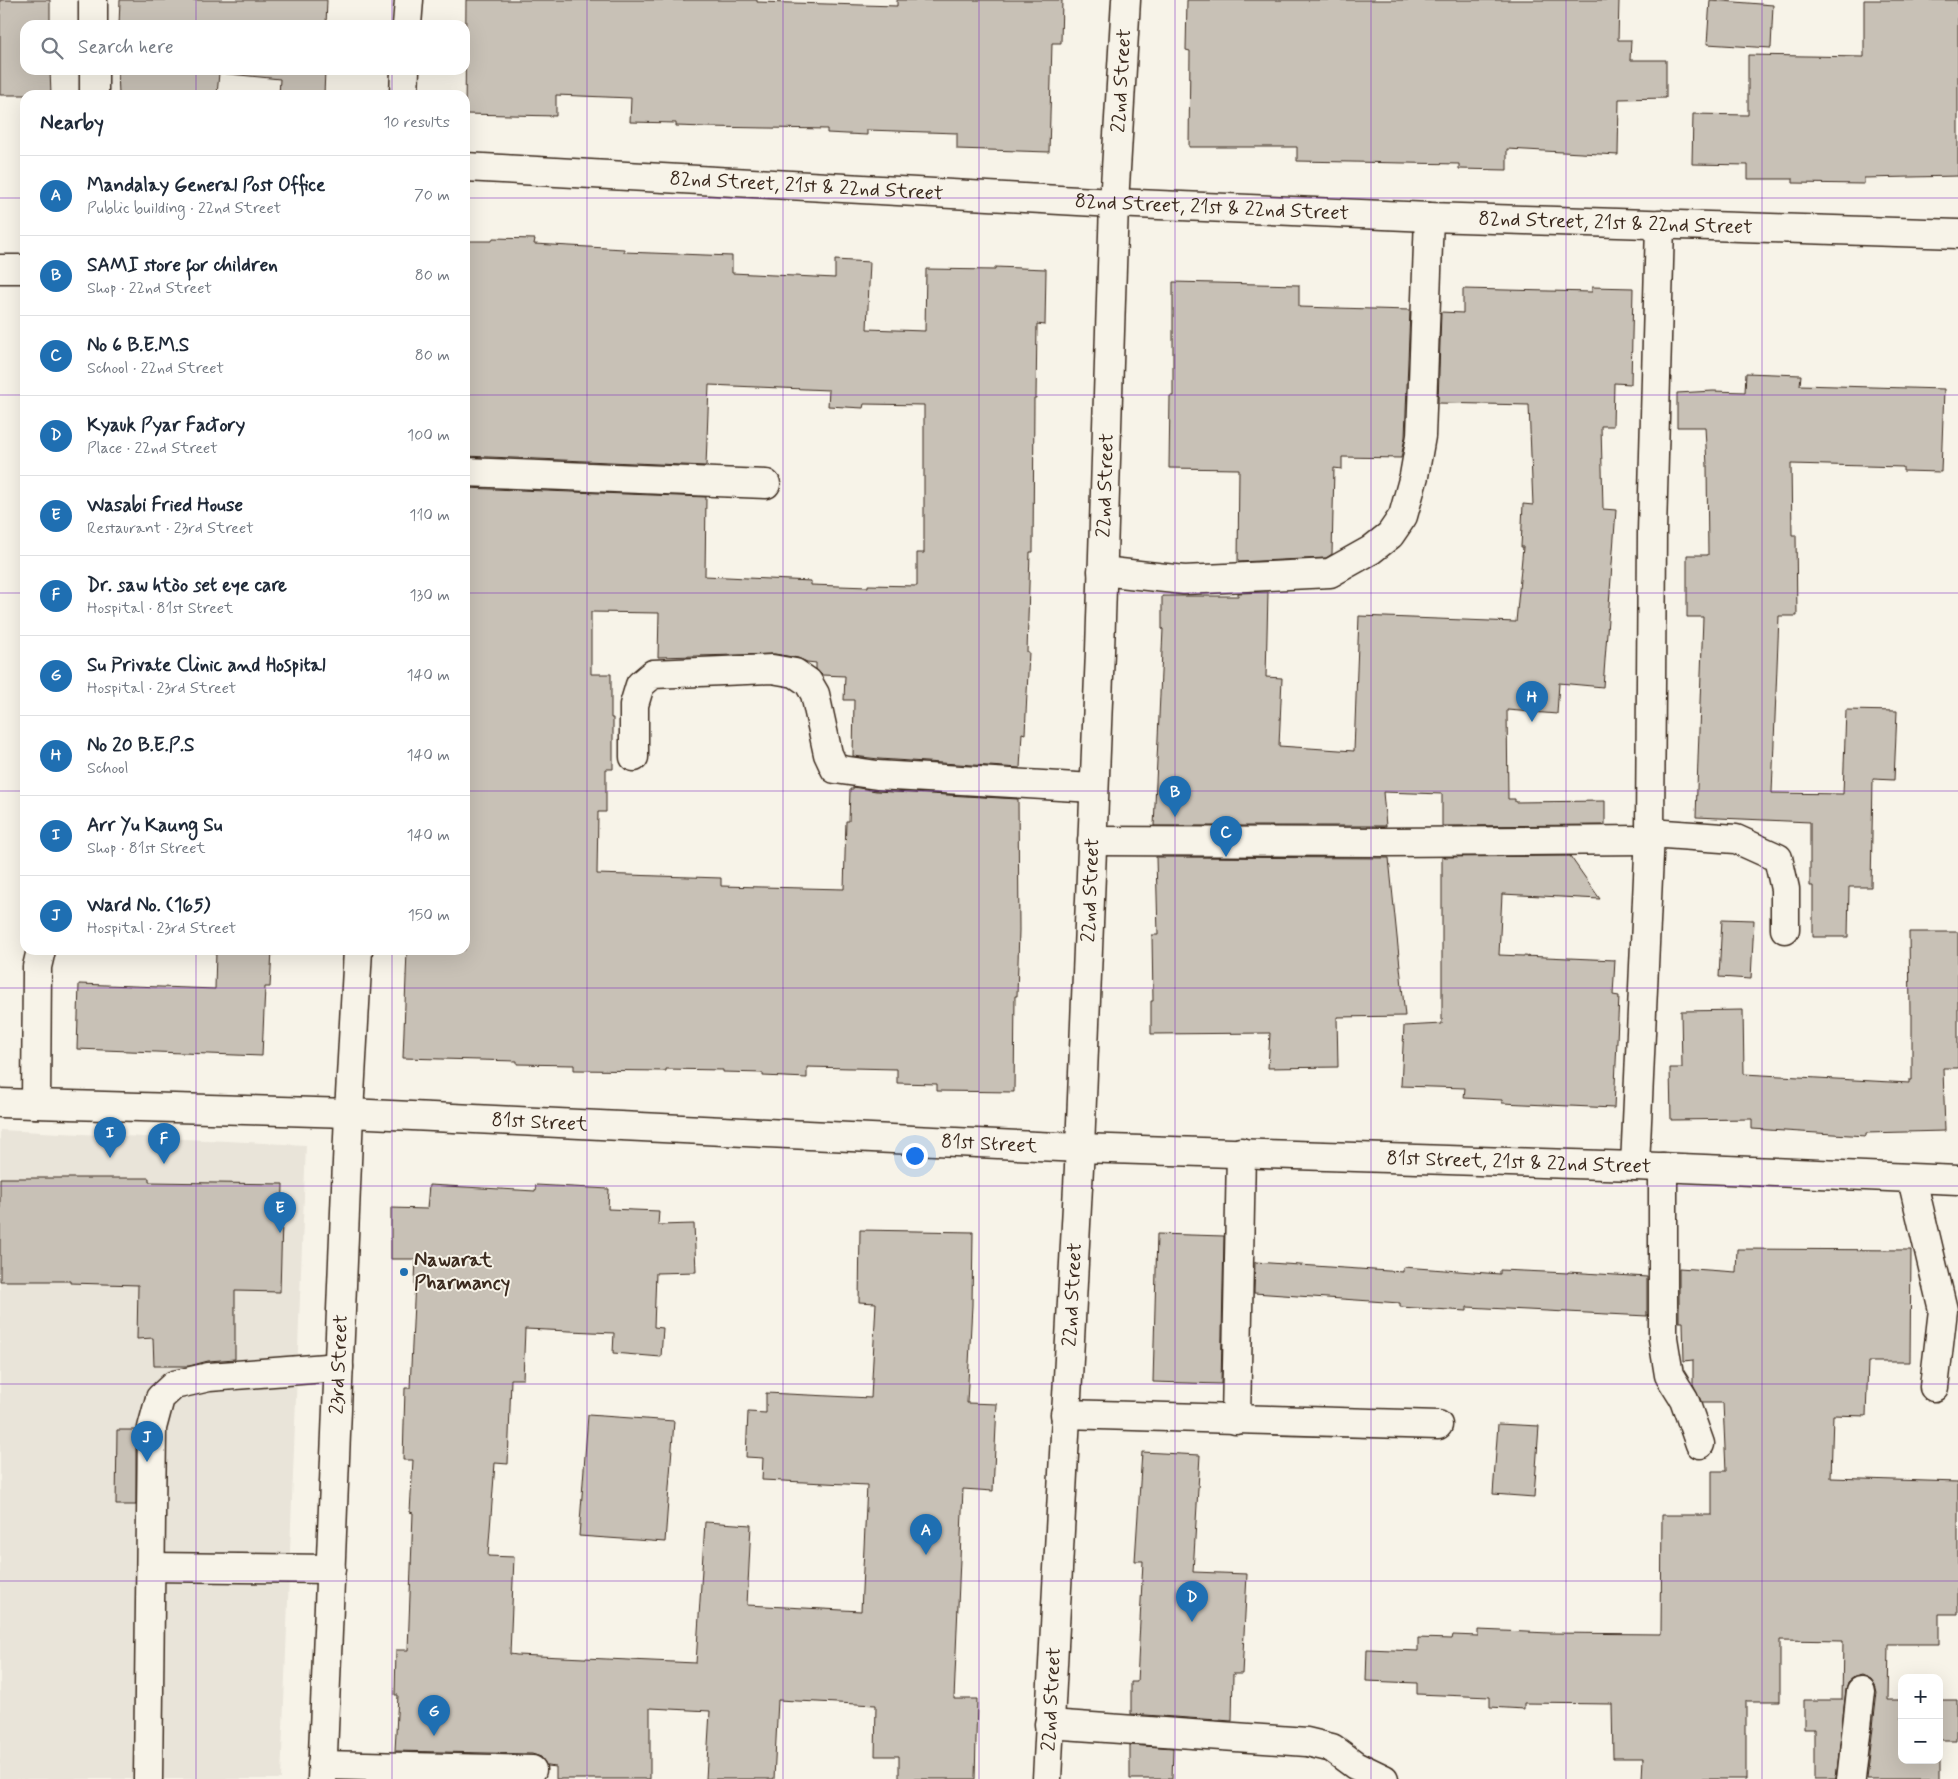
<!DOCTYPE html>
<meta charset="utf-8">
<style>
:root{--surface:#fff;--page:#f2f2f3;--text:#1f2937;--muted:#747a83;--line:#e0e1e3;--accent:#1f6fb2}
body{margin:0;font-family:Mynerve,sans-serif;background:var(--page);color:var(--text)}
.controls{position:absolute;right:15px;bottom:15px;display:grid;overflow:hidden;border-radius:10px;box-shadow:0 5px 20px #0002}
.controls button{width:45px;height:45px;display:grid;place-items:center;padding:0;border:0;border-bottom:1px solid var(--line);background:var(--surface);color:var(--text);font:25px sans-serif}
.you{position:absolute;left:914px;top:1155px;width:18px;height:18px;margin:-12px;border:4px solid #fff;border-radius:50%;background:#1a73e8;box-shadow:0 0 0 8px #1a73e833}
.badge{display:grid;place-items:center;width:32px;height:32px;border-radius:50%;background:var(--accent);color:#fff;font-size:16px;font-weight:700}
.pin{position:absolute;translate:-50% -41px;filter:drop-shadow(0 1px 2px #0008)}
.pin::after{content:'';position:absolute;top:26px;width:18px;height:15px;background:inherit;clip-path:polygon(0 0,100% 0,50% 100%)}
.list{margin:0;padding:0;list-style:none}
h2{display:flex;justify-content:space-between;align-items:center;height:65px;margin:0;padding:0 20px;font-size:21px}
h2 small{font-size:16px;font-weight:400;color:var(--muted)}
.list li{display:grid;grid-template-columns:32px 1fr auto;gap:15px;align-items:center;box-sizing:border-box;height:80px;padding:0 20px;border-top:1px solid var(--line)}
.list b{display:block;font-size:19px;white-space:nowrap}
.list p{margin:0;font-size:16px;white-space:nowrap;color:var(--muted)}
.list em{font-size:16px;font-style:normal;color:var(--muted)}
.icon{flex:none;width:28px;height:28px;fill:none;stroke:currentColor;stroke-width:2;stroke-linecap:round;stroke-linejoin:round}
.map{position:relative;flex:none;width:1958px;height:1779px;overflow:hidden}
.search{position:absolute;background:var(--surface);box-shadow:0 5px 20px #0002;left:20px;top:20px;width:450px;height:55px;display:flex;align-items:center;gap:12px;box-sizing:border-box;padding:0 18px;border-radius:15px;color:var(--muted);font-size:19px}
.panel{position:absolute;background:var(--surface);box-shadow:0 5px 20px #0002;left:20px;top:90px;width:450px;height:865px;border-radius:15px}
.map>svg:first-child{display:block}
</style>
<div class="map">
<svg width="1958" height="1779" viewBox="0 0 1958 1779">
<rect width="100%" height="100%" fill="#f7f3e8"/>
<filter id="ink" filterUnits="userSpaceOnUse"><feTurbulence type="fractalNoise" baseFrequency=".02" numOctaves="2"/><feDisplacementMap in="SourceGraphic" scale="10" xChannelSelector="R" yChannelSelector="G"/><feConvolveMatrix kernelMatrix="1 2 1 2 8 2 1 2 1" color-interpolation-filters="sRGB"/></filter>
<g filter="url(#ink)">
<path fill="#e9e4d9" d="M0,1130L306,1145L281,1779H0Z"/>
<g fill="#c8c1b6" stroke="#3b2a1e">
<path d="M0,0H50V25H25V70H50L51,95H0Z"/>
<path d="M120,0H327L326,25H119Z"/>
<path d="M466,0H757V2L897,6V0H1062L1061,43H1052L1049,152L957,149V133L867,130V135L827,133V129L706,127L676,126V123L630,122L631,98L556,95V116L465,114Z"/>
<path d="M1187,0H1619L1618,40H1631L1630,60H1666V98L1619,99L1618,155L1507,149V170L1459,169V164L1297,161V147H1189L1190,51L1186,50Z"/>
<path d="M1710,0L1773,5L1771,48L1707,44Z"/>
<path d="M1864,0H1958V176L1864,178V184L1793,183V179H1748V165L1692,164L1693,114L1748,115V55L1864,57Z"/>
<path d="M118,70H325L324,95H279L280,79L219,73L217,95H119Z"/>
<path d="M493,238L535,239L534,244L624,249V252L732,256V273L835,278V260L870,262L867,329L925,331L926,269L995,270V267L1046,269L1045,325L1037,324L1036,398H1034L1033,552H1030L1027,652H1029L1025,734L1022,733L1020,768L879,759L853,756L854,700H844L845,676L822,675L816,669V663L807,662L798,658L775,654L658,657L659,613L591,612V674H611V718H613V769H606V812H598L597,874L721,878V886L844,889L846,821H849L850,789H853V787L876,791L1018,799L1019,930L1017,996H1015L1014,1092L937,1091V1084L897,1083V1069L807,1067V1078L763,1076V1073L723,1072V1070L666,1069V1071L574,1070V1065L517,1064V1061L403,1058L407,950H465V488L706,497L705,576L811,581V585L868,587V585L917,586V553H924V405L864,404L863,408L828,406L829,390L709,385L706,466L465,456V241H492Z"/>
<path d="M1173,282L1299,285V307L1410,310L1405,437L1401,458L1342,457V469L1334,468L1332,554L1326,558L1238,562L1239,469L1169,468L1170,396H1173Z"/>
<path d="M1592,287L1633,288L1631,384L1614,383L1613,426H1601L1603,509L1616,510L1603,687L1559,683L1557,714L1507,710L1508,799H1515V802L1605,801V825L1442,826V794L1383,792L1386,826H1154L1163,629H1162V596H1238V593L1268,592L1266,677L1282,678L1279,746L1354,751L1359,616L1516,622L1523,547H1521L1523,504L1533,505L1529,405L1438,403L1441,312L1463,313V289L1592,292Z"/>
<path d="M1746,373L1801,375L1800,385L1944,389L1941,472L1903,471V467L1791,464L1792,535H1796L1797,616H1779L1772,793L1843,794L1846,710L1897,711L1894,780L1873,779L1871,887H1849L1848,937H1813V886H1810V822L1696,817L1703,617H1687V555H1708L1707,466L1705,427H1677V393L1713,391L1745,392Z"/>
<path d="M1570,856L1600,899L1502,894L1499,955L1615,960L1613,995L1619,996L1614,1108L1502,1103V1100L1464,1098L1465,1088L1401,1086L1404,1026L1442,1024V857Z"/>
<path d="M1156,857L1389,858L1405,1016L1337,1017L1338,1067L1268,1068L1270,1033L1151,1034V1001H1153L1152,935H1158Z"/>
<path d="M1722,919L1754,920L1751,979L1719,977Z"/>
<path d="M1909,932H1958V1068H1943L1945,1131L1866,1133V1136L1752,1129V1119L1671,1120L1670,1068H1682L1681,1011L1743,1010L1744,1074L1909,1083V1080H1912V1014H1910Z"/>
<path d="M216,950H272L270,987H265L262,1056L77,1049L79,984L215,989Z"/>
<path d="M0,1178H149V1182L283,1184L280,1292L235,1291V1359L208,1361L189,1366H154L153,1338L137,1339L138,1285L70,1283V1281H0Z"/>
<path d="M429,1185L535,1191L536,1185L609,1189L608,1209L659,1211L658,1225L694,1224L696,1272L656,1273L654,1327L663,1328L661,1357L613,1353L614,1333L525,1329L523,1379H511L508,1464L495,1463L488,1556L514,1557L510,1654L517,1655L696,1663L705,1522L751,1525L747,1605L861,1611L867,1485L762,1480L763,1458L746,1457L748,1412L766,1413V1393L871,1398L876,1303L859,1302L860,1230L973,1232L972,1305L967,1403L997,1404L993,1491L963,1489L954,1699H977L975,1779H899V1756H875L876,1705L778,1700L774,1779H706L710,1711L650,1708V1779H556V1767L547,1766L541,1757L532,1754L395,1751L398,1695H395L396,1650H408L413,1513L410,1512L413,1460H403L405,1388H410L416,1259H391V1208L427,1209Z"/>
<path d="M1157,1234L1224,1236L1221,1384L1153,1382Z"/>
<path d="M1737,1249L1911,1250L1910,1362H1868L1866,1416L1833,1415L1831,1478L1958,1482V1614H1939V1644H1889L1888,1700H1902V1760H1939V1700H1956V1740H1940V1779H1867L1877,1692L1875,1685L1871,1679L1862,1675L1854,1677L1848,1682L1846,1689L1836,1779H1814V1729H1804V1700H1842L1843,1641L1780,1640V1701H1746V1779H1642L1643,1758H1613L1612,1704L1524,1703V1709L1490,1707V1697L1417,1694V1683L1366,1681L1367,1649L1418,1651V1638L1452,1639L1453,1635L1478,1636V1630L1550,1633L1661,1634L1662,1515H1712V1471H1726L1723,1403H1702L1693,1384V1360L1684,1361L1683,1322H1679V1268L1736,1272Z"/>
<path d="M1255,1262L1403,1272V1267L1500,1274V1270L1568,1273V1272L1647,1277V1316L1467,1307V1311L1400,1307V1303L1254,1293Z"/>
<path d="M588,1415L674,1421L665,1542L579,1536Z"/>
<path d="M1498,1424L1539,1426L1534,1497L1493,1494Z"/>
<path d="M117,1430H136V1505H116Z"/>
<path d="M1142,1452L1200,1455L1193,1572L1247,1574L1242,1674H1233L1232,1721L1131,1714V1682H1137L1143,1561H1135Z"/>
<path d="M1130,1745L1173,1748L1172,1779H1130Z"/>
</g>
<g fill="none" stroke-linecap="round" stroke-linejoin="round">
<g stroke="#3b2a1e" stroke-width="31">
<g id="minor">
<path d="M407,25L409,0"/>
<path d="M404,95L405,70"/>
<path id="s1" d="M465,167L1114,203L1429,217L1958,234"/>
<path d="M0,269H25"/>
<path d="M465,472L766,484"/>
<path d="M1102,571L1184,580L1330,573L1371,550L1390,535L1403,516L1414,476L1421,436L1429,217"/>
<path d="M634,757V705L640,685L653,674L772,669L795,673L808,682L815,694L828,754L835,769L877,775L1093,788"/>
<path d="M1650,833L1736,839L1778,858L1785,889V929"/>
<path d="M1092,841L1387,842L1649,840"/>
<path d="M36,1104L37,967L41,950"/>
<path d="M1635,1166L1650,833L1652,532L1660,224"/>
<path d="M1663,1167V1338L1669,1375L1684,1399L1700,1444"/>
<path d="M1912,1179L1943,1310L1934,1387"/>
<path d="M1065,1414L1438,1425"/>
<path d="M1236,1420L1241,1152"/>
<path d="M151,1567L331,1569"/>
<path d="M1049,1724L1307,1742L1332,1748L1355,1765L1384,1779"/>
<path d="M322,1765L532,1770"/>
<path d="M148,1779L152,1428L160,1398L174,1385L209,1377L339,1367"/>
<path id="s2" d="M322,1779L349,1113L358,950"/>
<path d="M1851,1779L1861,1691"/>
</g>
</g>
<g stroke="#3b2a1e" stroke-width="31">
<g id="tertiary">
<path d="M93,0V25"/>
<path d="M94,70V95"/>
<path id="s3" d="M0,1103L349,1113L1080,1148L1635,1166L1958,1180"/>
</g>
</g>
<g stroke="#3b2a1e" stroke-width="31">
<g id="secondary">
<path id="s4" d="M1047,1779L1080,1148L1100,651L1114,203L1126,0"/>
</g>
</g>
<use href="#minor" stroke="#f7f3e8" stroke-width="28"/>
<use href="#tertiary" stroke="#f7f3e8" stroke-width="28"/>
<use href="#secondary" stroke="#f7f3e8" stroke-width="28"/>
</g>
</g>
<path fill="none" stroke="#7b2cbf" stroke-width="1" stroke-opacity="0.55" d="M196,0V25M392,0V25M587,0V1779M783,0V1779M979,0V1779M1175,0V1779M1371,0V1779M1566,0V1779M1762,0V1779M196,70V95M392,70V95M0,198H25M465,198H1958M0,395H25M465,395H1958M0,593H25M465,593H1958M0,791H25M465,791H1958M196,950V1779M392,950V1779M0,988H1958M0,1186H1958M0,1384H1958M0,1581H1958"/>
<circle fill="#1f6fb2" stroke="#f7f3e8" stroke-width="2" cx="404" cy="1272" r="5"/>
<g text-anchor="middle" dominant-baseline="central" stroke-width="4" stroke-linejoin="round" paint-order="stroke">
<g font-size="20" fill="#3b2a1e" stroke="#f7f3e8">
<text stroke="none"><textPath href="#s4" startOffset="1700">22nd Street</textPath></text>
<text stroke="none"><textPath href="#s1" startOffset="342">82nd Street, 21st &amp; 22nd Street</textPath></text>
<text stroke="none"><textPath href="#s1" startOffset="748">82nd Street, 21st &amp; 22nd Street</textPath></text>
<text stroke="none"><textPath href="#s1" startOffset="1152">82nd Street, 21st &amp; 22nd Street</textPath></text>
<text stroke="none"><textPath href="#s4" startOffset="1295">22nd Street</textPath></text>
<text stroke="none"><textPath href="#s4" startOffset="890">22nd Street</textPath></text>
<text stroke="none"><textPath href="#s3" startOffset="540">81st Street</textPath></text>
<text stroke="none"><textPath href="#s3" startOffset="990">81st Street</textPath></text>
<text stroke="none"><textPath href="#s3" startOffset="1520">81st Street, 21st &amp; 22nd Street</textPath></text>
<text stroke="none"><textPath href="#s4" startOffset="485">22nd Street</textPath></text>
<text stroke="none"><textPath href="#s2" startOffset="415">23rd Street</textPath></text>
<text stroke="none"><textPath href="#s4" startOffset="80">22nd Street</textPath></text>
</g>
<g font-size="20" font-weight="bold" fill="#3b2a1e" stroke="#f7f3e8" text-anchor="start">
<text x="414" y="1260">Nawarat<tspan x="414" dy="23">Pharmancy</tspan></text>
</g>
</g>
</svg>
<div class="controls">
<button>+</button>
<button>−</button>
</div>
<div class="you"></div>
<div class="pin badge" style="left:926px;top:1555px">A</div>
<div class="pin badge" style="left:1175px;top:817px">B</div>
<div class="pin badge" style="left:1226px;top:857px">C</div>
<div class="pin badge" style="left:1192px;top:1622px">D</div>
<div class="pin badge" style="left:280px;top:1233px">E</div>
<div class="pin badge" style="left:164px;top:1164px">F</div>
<div class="pin badge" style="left:434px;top:1736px">G</div>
<div class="pin badge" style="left:1532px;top:722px">H</div>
<div class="pin badge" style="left:110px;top:1158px">I</div>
<div class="pin badge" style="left:147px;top:1462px">J</div>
<div class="search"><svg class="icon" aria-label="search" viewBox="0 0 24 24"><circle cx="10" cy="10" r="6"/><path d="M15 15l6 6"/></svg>Search here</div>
<section class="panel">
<h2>Nearby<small>10 results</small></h2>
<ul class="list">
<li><span class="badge">A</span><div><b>Mandalay General Post Office</b><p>Public building · 22nd Street</p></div><em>70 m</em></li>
<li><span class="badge">B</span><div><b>SAMI store for children</b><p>Shop · 22nd Street</p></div><em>80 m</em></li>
<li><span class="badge">C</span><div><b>No 6 B.E.M.S</b><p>School · 22nd Street</p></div><em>80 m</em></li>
<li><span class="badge">D</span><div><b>Kyauk Pyar Factory</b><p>Place · 22nd Street</p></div><em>100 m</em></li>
<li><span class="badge">E</span><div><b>Wasabi Fried House</b><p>Restaurant · 23rd Street</p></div><em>110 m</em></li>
<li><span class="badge">F</span><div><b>Dr. saw htòo set eye care</b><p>Hospital · 81st Street</p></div><em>130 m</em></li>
<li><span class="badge">G</span><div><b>Su Private Clinic and Hospital</b><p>Hospital · 23rd Street</p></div><em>140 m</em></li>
<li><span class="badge">H</span><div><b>No 20 B.E.P.S</b><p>School</p></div><em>140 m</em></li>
<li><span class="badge">I</span><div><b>Arr Yu Kaung Su</b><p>Shop · 81st Street</p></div><em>140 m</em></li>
<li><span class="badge">J</span><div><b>Ward No. (165)</b><p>Hospital · 23rd Street</p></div><em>150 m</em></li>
</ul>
</section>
</div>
